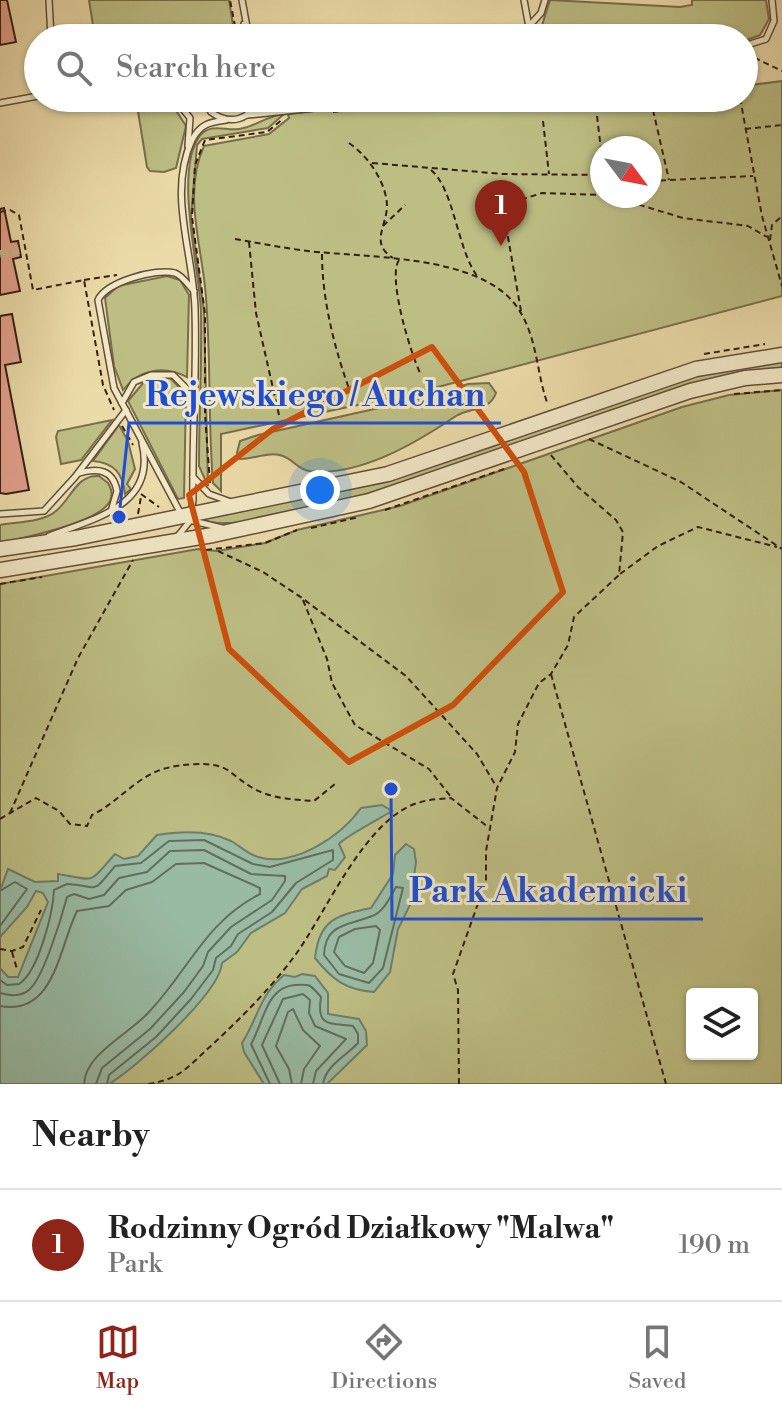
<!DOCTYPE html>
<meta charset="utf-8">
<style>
:root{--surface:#fff;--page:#f6f6f6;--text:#222;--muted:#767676;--line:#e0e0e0;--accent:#8f2418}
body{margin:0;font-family:"Libre Bodoni",serif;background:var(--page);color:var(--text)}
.controls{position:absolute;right:24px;bottom:24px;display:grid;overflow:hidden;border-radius:8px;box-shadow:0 2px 6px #0004}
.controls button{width:72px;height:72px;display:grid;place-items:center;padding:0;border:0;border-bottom:2px solid var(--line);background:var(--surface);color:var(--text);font:40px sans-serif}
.compass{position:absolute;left:590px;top:136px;width:72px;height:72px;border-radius:50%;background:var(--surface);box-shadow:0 2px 6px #0004;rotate:122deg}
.you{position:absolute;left:320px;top:490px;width:28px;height:28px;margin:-20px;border:6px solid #fff;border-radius:50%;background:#1a73e8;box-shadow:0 0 0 12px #1a73e833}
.badge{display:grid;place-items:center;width:52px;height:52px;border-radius:50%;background:var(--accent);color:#fff;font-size:26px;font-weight:700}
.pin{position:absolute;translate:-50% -66px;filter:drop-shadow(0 2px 4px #0008)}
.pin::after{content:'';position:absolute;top:42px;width:28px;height:24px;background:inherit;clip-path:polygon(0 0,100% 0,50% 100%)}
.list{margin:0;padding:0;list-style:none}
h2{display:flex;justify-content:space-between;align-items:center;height:104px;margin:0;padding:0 32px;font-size:34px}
h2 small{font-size:26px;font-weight:400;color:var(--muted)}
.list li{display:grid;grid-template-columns:52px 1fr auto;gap:24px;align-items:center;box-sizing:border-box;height:112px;padding:0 32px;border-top:2px solid var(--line)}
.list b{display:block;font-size:30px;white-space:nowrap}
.list p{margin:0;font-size:26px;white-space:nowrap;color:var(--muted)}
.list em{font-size:26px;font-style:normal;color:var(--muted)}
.icon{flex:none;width:44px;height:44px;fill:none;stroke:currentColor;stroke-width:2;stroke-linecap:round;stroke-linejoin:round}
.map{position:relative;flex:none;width:782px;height:1084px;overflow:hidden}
.search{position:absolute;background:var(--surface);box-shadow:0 2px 6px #0004;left:24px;right:24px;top:24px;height:88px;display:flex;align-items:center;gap:20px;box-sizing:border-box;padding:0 28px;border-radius:44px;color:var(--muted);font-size:30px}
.sheet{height:216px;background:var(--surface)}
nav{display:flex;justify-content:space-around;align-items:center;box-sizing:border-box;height:112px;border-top:2px solid var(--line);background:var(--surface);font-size:22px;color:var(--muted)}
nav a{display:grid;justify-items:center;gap:4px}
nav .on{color:var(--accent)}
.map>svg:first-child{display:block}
</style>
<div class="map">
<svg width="782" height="1084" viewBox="0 0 782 1084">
<rect width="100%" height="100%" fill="#ebdba9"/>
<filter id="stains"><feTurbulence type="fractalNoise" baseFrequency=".0025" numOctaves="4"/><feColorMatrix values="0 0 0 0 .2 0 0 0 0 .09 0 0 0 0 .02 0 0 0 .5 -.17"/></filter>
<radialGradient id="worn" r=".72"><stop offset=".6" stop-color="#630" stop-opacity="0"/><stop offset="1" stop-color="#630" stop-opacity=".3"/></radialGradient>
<g fill="#bdbe84" stroke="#786e4c" stroke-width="2" fill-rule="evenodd">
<path d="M89,0H229L233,25L215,38H95Z"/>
<path d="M550,0L680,7L692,5V0H766L769,19L760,35L744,41V38H538Z"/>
<path d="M782,81V296L419,392L221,434V491L213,483C208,422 211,360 206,298C203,249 182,194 204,146L269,134L289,118L288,114L416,98H744V86ZM602,148H650V196H602Z"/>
<path d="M154,102L173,106L186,126L176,168L164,172L150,171L147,167L137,105Z"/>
<path d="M284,114L268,128L202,139L197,145L191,218L204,311L208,486L199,466C199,415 202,364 201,313C200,270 174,173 199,137C210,122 224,131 239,129C255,127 266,116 284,114Z"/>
<path d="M167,276L180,280L189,295L187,377C164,365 139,369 123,390L114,366L105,298L118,286Z"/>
<path d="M782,360V368L735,374L684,386C611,411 254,548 202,519L386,482L681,379Z"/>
<path d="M170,378L186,394L184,498L178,499L128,401L144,382Z"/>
<path d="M489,383L496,393C489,412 470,407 456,416C416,443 359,477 309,471C299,470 292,459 283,456C270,451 254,459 240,459L237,453L240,441L258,435L428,397L468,384Z"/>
<path d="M782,390V1084H0V584L198,549L217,551L265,543L297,530L400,506L682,407L729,395ZM692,994H752V1054H692Z"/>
<path d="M112,420L81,460L61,464L56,437L58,431Z"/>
<path d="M119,425L128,441L135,469L127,484L131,489L125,494C123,473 114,463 93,461Z"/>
<path d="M99,476L108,483C111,488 113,495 110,501C99,523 23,538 0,543V525C16,522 44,522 56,511C71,499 77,474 99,476Z"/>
</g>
<g fill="#99bba4" stroke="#717d6a" stroke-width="2">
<path d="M382,805L392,811C381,818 344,837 339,844L345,857L335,870L329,869L327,876L302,889L285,913L251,933L237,952L222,963C220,993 136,1068 109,1084H0V968L8,977H18L48,902L43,893L36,891L27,907L0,937V891L8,869L35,882L58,881V874C98,881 88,884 115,854L124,859L138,856L157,835C181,831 209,830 231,841C240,846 248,854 258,857C294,868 341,836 361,808Z"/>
<path d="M406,844L414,849L416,862L410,905L398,929L390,972L374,992C345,990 332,979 315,958C319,920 336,915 371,908L393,874L395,855Z"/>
<path d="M302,974L315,976L328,993V1014L359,1019L366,1031L367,1045L327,1084H264L244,1052L242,1043C259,1016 259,996 284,975L295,977Z"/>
</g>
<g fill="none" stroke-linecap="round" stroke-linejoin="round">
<g stroke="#666d5c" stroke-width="2">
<path d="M396,887L403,888L383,968L369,983L339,974L324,955C325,923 348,926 372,916C383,913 391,896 396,887Z"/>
<path d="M0,891L15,882L27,889L0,926"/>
<path d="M376,926L380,930L373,963L364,973L345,966L334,952L339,937L355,929Z"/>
<path d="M0,980L7,985L19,984C39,971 53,912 54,890L67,884C100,886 91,896 115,866L141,863L169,841L204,840L253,864L270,867L333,850V860L296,883L272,912L238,934L231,946L216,958L213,970L191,999L156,1037L109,1075L107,1084"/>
<path d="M0,993C9,996 22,997 30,989C44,976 62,916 67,897L74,894L89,899L104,895L119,878L147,872L170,851L204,850L251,874L285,876V881L272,900L231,927L208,952L203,966L184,992L150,1029L102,1068L96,1084"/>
<path d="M0,1006C55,1016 59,947 77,911L109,906L126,890L152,882L176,864L204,863L260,888V894C205,922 189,970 148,1013C129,1034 85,1054 84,1084"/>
<path d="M270,1084L251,1044C264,1022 266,987 295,985C310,984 310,984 321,997C316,1027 329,1023 353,1026L358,1034V1043C346,1056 326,1065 323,1084"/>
<path d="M280,1084L262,1045L283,999L303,994L310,1000L309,1013L315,1026L346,1039L316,1071L313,1084"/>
<path d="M292,1084L289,1069L276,1046L288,1012L293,1009L303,1030L320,1046L304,1069L301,1084"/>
</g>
</g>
<g fill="#e2a08b" stroke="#341f13" stroke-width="2">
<path d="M0,0H7L16,42L0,45Z"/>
<path d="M4,208L11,242L18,241L21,257L13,259L20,291L0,295V209Z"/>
<path d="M12,314L21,362L5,365L29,490L6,494L0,493V316Z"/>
</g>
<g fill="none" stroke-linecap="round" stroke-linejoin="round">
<path stroke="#c6b58b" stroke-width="8" stroke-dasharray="8 4" stroke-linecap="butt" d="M0,254L19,250"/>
<g stroke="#624e38" stroke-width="8">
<g id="service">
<path d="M49,0L51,38"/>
<path d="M242,0L249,38"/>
<path d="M524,0L531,38"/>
<path d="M529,26L541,13L545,0"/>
<path d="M243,38L244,24"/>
<path d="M744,46L766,39L774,21L772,0"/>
<path d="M174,98L190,118L188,146"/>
<path d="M203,98L211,112C230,126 251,120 259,98"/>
<path d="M282,98H290"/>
<path d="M0,103L38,96"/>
<path d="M248,115L315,108L352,98"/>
<path d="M122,403L134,382L151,375H173L192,394"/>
<path d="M79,473C97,468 113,469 117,491L112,508"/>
<path d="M193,477L209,494L231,502"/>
<path d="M0,514L44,511L75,477L126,410"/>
<path d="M181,514L114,388L98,300C106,282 156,268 175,273C183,276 188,285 194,291"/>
<path d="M189,520L222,528"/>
<path d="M49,536C96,518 157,505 142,443"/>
<path d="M177,537L190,521L193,500C192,437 197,373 195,310C194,254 167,194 192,140C200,124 210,122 226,120"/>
</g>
</g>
<g stroke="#624e38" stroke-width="17">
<g id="tertiary">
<path d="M0,549L76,538L388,474L696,369L782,355"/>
<path d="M0,570L213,535L369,501L690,391L745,378L782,375"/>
</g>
</g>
<g stroke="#341f13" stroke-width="2" stroke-dasharray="6 4" stroke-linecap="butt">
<path d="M218,38L235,26L230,0"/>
<path d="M744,59H757L782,71"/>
<path d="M740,98L762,216L782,286"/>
<path d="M653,110L669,180"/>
<path d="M333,112L443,98"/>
<path d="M597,116L602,158"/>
<path d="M543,121L549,174"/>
<path d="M745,129L782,125"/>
<path d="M349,143C368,156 387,183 387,207C386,227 370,244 393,258"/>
<path d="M372,163L503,174L602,175"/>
<path d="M431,170C454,189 457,248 477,276"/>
<path d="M650,181L753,176"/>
<path d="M610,196L683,218L748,226L767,237"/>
<path d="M0,212L10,210L19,215L33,290L84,280L103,385L114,410"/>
<path d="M383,226L405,205"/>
<path d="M235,239C259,243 283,248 308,251C366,258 480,254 517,307C538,337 536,373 548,405"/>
<path d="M770,240L772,225L782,216"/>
<path d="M249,242L256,313L279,415"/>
<path d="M322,254C322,300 335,351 351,394"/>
<path d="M399,260C387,277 411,355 421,375"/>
<path d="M84,280L117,275"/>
<path d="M521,311L506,226V215L514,202L542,193L602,195"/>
<path d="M704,354L765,344"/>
<path d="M734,394L782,390"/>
<path d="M122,426L133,445"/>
<path d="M589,439L681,482L782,549"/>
<path d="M210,483L205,415V314L192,217L195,165L205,140L267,132L283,119"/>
<path d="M141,494L159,507"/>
<path d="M385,510L507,468"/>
<path d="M138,514L141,497"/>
<path d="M311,528L359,517"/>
<path d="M206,550L265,543L297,530"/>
<path d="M218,551L263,572L302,598L406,676L477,754L496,786"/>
<path d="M620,574L658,546L698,527L777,547"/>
<path d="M0,584L42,577"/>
<path d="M303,600L327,659L332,683L355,725L429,769L451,797"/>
<path d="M551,674L666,1084"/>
<path d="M10,813L78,658L133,560"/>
<path d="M0,819L36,798L59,811L70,824L87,826L92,815C116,804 135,778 163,769C180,764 215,760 229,771C241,780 251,789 266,794C281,799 298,800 314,801L335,784"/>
<path d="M0,949L12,951L23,947L41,910"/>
<path d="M12,952L17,969"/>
<path d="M148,1084C182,1079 188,1066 213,1044C242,1017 273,986 296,954C327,911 367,815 421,802C431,799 442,799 451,798L488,827"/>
<path d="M459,1084L458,990L453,974L486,881V851L497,788L515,752L518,724L539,683L551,674L568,645L574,617L619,575L623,532L616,520L578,487L550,454"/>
</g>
<use href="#service" stroke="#f2e8c7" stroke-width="5"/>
<use href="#tertiary" stroke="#f2e8c7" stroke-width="14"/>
</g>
<path fill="none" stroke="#cd500d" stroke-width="6" stroke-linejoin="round" d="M432,347L524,472L563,592L453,705L349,762L229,649L189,495L273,429Z"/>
<path fill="none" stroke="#1d4ed8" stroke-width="3" d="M119 517L129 423H501M391 789L392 919H703"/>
<g fill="#1d4ed8" stroke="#f2e8c7" stroke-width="3">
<circle cx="119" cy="517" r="8"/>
<circle cx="391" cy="789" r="8"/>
</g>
<g font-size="34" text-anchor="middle" font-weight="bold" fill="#1d4ed8" stroke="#f2e8c7" stroke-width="6" stroke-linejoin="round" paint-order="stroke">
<text x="315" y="406">Rejewskiego / Auchan</text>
<text x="548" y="902">Park Akademicki</text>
</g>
<rect width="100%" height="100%" filter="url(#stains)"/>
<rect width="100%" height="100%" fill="url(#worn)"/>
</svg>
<div class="controls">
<button><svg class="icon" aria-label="layers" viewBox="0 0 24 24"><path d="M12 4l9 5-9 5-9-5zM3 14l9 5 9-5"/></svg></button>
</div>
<svg class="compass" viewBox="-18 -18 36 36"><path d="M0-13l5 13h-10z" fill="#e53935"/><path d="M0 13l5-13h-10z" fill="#767676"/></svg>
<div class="you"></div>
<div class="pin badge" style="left:501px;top:246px">1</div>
<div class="search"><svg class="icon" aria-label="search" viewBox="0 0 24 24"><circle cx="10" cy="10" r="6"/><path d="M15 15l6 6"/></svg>Search here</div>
</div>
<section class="sheet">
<h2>Nearby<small></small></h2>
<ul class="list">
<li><span class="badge">1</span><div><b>Rodzinny Ogród Działkowy &quot;Malwa&quot;</b><p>Park</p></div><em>190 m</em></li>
</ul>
</section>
<nav>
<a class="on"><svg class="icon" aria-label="map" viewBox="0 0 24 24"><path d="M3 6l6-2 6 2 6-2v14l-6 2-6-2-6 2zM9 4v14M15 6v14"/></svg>Map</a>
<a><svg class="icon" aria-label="directions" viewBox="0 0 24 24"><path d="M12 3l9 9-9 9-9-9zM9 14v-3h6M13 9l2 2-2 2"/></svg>Directions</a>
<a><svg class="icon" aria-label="saved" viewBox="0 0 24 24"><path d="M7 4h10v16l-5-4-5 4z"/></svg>Saved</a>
</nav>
